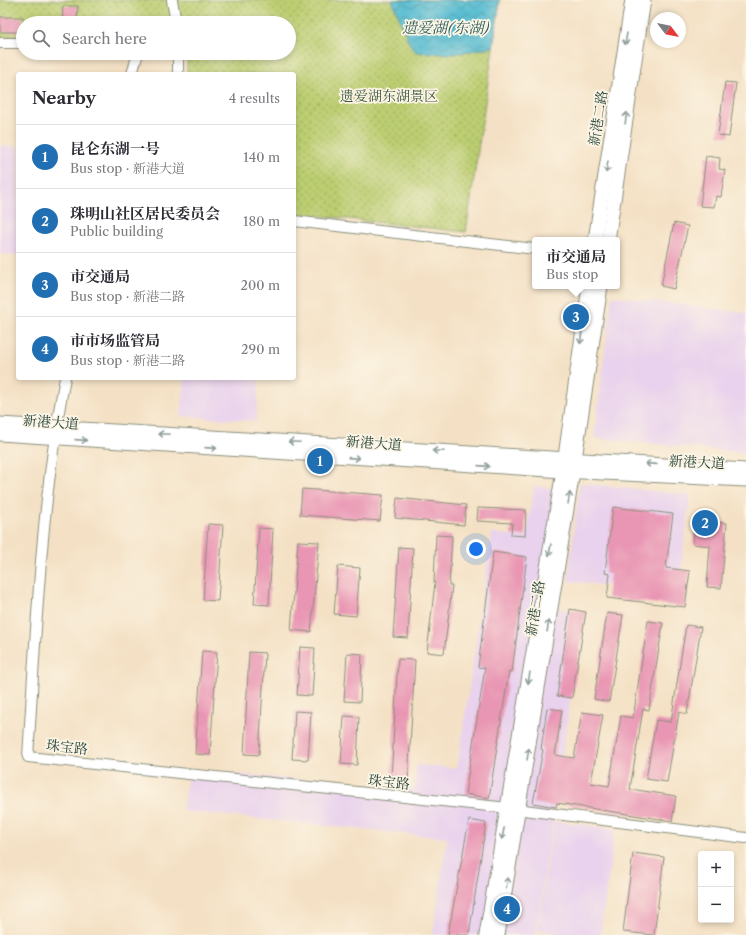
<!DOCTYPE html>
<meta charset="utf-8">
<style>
:root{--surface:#fff;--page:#f7f7f7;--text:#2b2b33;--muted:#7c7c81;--line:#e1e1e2;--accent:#1f6fb2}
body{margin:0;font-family:"Libre Caslon Text","Noto Serif SC",serif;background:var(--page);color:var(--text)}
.controls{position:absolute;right:12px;bottom:12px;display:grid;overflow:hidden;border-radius:4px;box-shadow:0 2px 6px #0003}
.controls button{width:36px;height:36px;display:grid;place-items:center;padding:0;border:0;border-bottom:1px solid var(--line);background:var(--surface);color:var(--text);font:20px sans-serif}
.compass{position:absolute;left:650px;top:12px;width:36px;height:36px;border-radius:50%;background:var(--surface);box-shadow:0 2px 6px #0003;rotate:122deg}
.you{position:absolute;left:476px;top:549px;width:14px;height:14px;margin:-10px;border:3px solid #fff;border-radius:50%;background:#1a73e8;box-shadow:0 0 0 6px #1a73e833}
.badge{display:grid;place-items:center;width:26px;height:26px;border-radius:50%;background:var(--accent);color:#fff;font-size:13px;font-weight:700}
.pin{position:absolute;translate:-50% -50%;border:2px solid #fff;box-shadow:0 1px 4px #0006}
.popup{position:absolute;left:532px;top:237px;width:88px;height:52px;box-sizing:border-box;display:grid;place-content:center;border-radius:4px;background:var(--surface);filter:drop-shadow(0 1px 3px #0005);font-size:13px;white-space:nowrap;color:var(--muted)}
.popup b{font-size:15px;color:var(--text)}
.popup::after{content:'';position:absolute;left:50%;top:100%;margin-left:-8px;border:8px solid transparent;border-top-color:var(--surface)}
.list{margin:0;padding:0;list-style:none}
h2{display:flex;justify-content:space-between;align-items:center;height:52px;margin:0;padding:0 16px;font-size:17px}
h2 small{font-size:13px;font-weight:400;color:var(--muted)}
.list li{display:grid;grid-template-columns:26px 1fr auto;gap:12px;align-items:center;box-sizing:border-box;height:64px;padding:0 16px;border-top:1px solid var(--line)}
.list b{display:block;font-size:15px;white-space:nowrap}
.list p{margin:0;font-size:13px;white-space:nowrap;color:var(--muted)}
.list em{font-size:13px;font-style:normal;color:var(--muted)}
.icon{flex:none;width:22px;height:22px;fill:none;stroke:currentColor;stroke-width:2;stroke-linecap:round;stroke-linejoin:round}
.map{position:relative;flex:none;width:746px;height:935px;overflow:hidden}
.search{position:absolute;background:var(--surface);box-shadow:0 2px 6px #0003;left:16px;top:16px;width:280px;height:44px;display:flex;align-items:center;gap:10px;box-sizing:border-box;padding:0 14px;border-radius:22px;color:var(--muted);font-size:15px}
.panel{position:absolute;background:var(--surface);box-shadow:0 2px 6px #0003;left:16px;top:72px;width:280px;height:308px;border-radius:4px}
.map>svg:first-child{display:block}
</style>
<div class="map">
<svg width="746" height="935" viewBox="0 0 746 935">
<defs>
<pattern id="park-dots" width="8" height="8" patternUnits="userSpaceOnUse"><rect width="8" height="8" fill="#bcce71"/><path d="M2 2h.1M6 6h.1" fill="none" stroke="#98a85e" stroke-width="1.8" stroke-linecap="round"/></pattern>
<pattern id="water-waves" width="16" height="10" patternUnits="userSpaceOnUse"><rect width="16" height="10" fill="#54bbd1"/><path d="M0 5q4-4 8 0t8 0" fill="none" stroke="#4599aa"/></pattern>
</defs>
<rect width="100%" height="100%" fill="#fcf5e5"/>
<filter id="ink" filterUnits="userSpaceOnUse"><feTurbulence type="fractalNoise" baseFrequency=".025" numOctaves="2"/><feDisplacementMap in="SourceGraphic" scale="8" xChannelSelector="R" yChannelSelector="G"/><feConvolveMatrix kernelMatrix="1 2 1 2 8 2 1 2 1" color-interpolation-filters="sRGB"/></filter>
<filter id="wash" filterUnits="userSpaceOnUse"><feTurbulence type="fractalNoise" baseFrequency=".012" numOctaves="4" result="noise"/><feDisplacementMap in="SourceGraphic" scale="16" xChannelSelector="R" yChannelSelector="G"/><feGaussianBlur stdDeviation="0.9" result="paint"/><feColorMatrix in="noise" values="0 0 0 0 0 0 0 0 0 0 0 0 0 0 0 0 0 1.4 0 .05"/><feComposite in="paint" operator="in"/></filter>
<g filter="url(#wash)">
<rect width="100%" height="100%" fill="#f4e1c5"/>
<g fill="#e9d2ed">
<path d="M0,146L18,147V255L0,254Z"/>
<path d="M612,296L746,313V453L594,438Z"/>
<path d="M185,378H259L256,421L181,416Z"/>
<path d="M580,483L690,495L678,594L568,581Z"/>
<path d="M534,486L576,492L559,609L583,613L536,935H433L447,838L182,811L189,770L414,790L416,765L457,768L492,533L526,537Z"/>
<path d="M554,821L615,829L600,935H570L538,930Z"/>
</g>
<path fill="url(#park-dots)" stroke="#6e8652" d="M0,0H500L466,232L294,213V74H187V53H289V23H23V37H0Z"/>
<path fill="url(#water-waves)" stroke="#3a7c82" d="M392,0H500L493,47L453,54L416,52L409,43Z"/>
<g id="blocks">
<g fill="#e996b4">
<path d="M63,6H78L77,23H62Z"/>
<rect x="0" y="17" width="23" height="15"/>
<path d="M725,82L736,83L729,137L718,135Z"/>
<path d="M706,156L720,158L719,169L725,170L721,197L716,196L714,207L700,206Z"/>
<path d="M674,223L688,226L674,289L661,286Z"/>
<path d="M302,489L383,495L380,521L300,515Z"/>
<path d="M397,498L466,505L464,525L395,518Z"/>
<path d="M613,507L673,514L666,568L690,571L685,607L607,598L610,574L605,573Z"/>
<path d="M478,508L526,510L525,536L511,535L512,523L477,521Z"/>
<path d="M695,520L727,523L721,588L707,587L710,546L693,544Z"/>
<path d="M208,524L223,525L218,601L203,600Z"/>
<path d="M259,528L273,529L269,605L254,604Z"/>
<path d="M436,535L452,536L449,586H452L444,654L427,652L435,583H434Z"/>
<path d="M298,541L319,542L311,632L291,630Z"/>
<path d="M399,547L413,548L408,638L393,637Z"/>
<path d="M493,552L527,557L512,672L509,671L489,798L465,794L485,668L478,667Z"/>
<path d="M338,566L360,568L356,616L334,614Z"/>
<path d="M570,609L586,612L572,698L557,696Z"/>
<path d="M607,613L623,615L609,702L594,699Z"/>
<path d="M648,621L663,623L649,710L643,709L630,789L676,796L672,821L557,803L556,807L533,803L543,750L541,749L547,708L562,710L555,755L574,758L582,712L603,715L591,783L609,786L621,716L633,718Z"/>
<path d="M686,625L701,627L687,714L679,712L667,782L646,779L656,720L671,722Z"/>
<path d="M300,647L315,648L312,696L297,695Z"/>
<path d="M202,651L217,652L210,755L195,754Z"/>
<path d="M249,652L265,653L259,755L244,754Z"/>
<path d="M347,653L362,654L360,702L344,701Z"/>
<path d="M398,659L415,660L408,780L391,779Z"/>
<path d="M295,711L311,712L308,760L292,759Z"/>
<path d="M344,716L359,717L357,765L341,764Z"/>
<path d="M469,820L486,823L469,935H448Z"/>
<path d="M633,853L664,857L654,935L623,932Z"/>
</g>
</g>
</g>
<g filter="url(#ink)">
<use href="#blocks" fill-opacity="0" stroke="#8a8f7c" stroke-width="1"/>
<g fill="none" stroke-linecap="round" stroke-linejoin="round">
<g stroke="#8a8f7c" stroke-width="12">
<g id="minor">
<path d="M172,0L176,23"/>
<path d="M0,43H23"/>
<path d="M178,53V74"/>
<path d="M132,74L138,53"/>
<path d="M294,221L535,249"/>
<path d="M65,378C41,501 36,632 28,757L508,808L746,838"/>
</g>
</g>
<g stroke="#8a8f7c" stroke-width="15">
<g id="major">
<path d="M595,240L632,0"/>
<path d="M608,240L644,0"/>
<path d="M0,424L746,470"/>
<path d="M0,434L563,471L746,480"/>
<path d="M486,935L563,471L589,286"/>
<path d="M498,935L573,472L601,286"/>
</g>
</g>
<use href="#minor" stroke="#fff" stroke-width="10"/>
<use href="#major" stroke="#fff" stroke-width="13"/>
</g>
<defs><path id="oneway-shaft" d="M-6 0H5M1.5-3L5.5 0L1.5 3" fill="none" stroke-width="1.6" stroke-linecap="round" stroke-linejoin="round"/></defs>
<g stroke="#8f9e9a">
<use href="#oneway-shaft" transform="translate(626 39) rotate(99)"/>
<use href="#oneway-shaft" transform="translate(626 118) rotate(-81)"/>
<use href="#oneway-shaft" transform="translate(607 167) rotate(99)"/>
<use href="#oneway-shaft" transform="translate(581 338) rotate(98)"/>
<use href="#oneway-shaft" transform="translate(164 434) rotate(-177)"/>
<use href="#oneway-shaft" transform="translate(81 440) rotate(4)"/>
<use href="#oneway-shaft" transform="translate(294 442) rotate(-177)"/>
<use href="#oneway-shaft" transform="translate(211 448) rotate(4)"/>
<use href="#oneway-shaft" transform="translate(438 451) rotate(-177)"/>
<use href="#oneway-shaft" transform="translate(354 458) rotate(4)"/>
<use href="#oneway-shaft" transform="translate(651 464) rotate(-176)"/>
<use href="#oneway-shaft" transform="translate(484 466) rotate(4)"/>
<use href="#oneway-shaft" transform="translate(569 498) rotate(-81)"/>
<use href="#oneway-shaft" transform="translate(550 550) rotate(99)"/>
<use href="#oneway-shaft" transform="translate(548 626) rotate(-81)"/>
<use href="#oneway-shaft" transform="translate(529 678) rotate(99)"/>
<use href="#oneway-shaft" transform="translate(528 754) rotate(-81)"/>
<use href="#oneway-shaft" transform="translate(503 834) rotate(100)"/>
<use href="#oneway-shaft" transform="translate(507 883) rotate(-81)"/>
</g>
</g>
<g text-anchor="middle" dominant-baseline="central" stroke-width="3.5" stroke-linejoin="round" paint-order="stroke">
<g font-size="14" fill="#3e5a40" stroke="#fcf5e5">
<text x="389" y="96">遗爱湖东湖景区</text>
</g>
<g font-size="14" fill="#1f3d34" stroke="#fcf5e5">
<text transform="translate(598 118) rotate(-81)">新港二路</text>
<text transform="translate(51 422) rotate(4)">新港大道</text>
<text transform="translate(374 443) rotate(4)">新港大道</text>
<text transform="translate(697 462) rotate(3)">新港大道</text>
<text transform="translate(535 608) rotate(-81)">新港二路</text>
<text transform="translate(67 747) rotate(6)">珠宝路</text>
<text transform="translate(389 782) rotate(6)">珠宝路</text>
</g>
<g font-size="15" font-style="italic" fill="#2c5c5b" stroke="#fcf5e5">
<text x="446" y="27">遗爱湖(东湖)</text>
</g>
</g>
</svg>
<div class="controls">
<button>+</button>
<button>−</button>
</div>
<svg class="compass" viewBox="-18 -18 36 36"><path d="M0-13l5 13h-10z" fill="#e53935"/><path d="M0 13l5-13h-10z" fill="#7c7c81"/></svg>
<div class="you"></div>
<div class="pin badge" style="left:320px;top:461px">1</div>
<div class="pin badge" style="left:705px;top:523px">2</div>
<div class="pin badge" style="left:576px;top:317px">3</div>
<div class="popup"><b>市交通局</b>Bus stop</div>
<div class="pin badge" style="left:507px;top:909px">4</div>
<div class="search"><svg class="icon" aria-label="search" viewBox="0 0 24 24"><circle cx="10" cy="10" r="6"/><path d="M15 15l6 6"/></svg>Search here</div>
<section class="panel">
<h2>Nearby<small>4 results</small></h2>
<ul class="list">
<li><span class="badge">1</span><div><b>昆仑东湖一号</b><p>Bus stop · 新港大道</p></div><em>140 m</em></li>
<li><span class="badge">2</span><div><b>珠明山社区居民委员会</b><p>Public building</p></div><em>180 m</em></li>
<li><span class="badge">3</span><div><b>市交通局</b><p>Bus stop · 新港二路</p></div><em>200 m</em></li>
<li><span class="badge">4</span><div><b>市市场监管局</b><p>Bus stop · 新港二路</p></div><em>290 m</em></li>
</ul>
</section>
</div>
